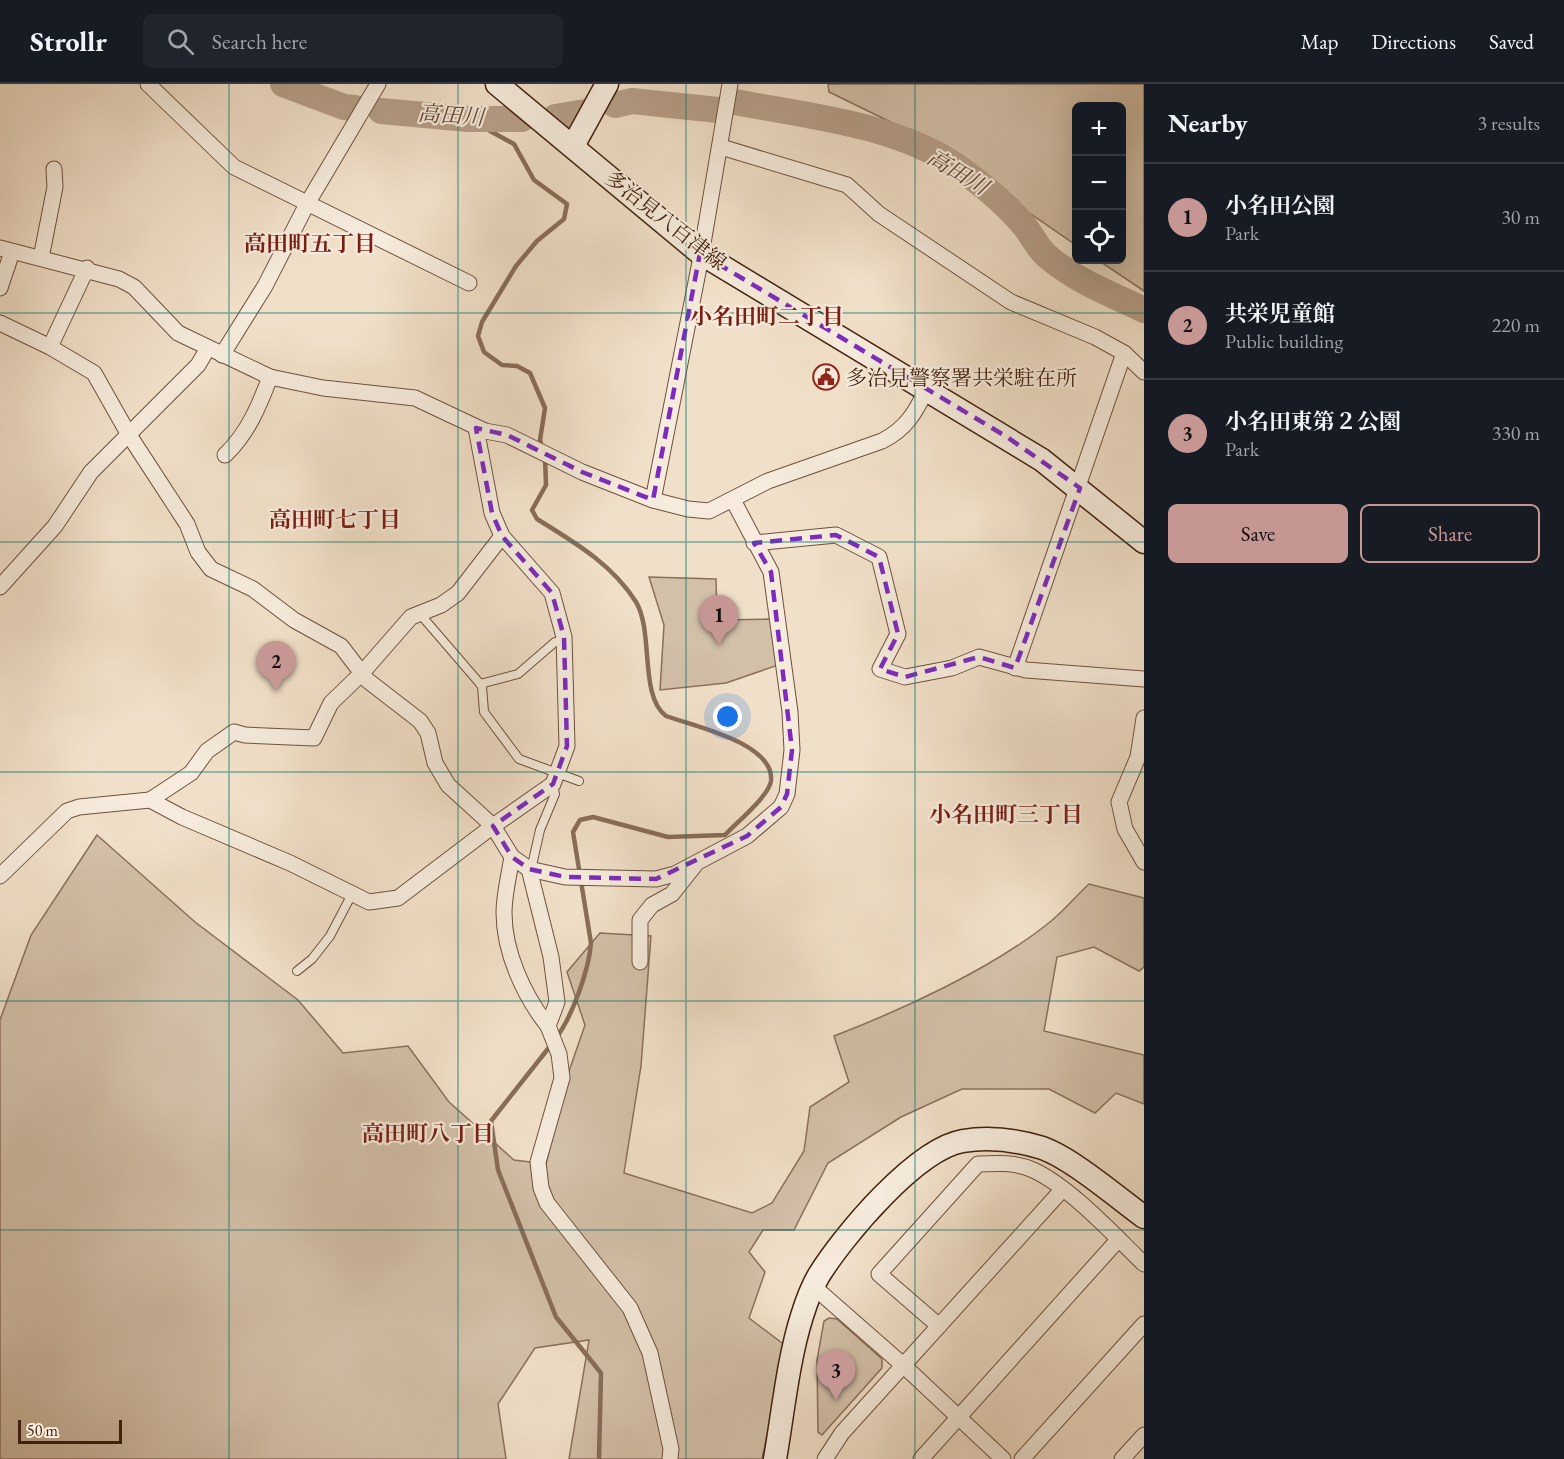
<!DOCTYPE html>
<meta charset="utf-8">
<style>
:root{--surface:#171b24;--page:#20242c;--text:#f1f3f6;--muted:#9ea1a6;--line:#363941;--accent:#c59692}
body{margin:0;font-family:"EB Garamond","Noto Serif JP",serif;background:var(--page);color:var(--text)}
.controls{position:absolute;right:18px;top:18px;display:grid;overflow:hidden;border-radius:9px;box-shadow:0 6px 24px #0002}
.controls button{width:54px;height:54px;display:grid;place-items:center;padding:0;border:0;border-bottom:2px solid var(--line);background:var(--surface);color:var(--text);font:30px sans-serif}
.scale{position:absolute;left:18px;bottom:15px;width:104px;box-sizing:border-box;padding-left:6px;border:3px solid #42210e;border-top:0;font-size:16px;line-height:21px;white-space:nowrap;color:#42210e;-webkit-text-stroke:4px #f6ebdc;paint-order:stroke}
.you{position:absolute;left:728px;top:633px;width:21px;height:21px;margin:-15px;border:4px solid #fff;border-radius:50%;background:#1a73e8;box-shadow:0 0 0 9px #1a73e833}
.badge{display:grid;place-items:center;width:39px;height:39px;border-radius:50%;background:var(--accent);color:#111;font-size:20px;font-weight:700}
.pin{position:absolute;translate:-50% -50px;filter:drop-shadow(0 2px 3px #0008)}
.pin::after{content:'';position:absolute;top:32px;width:21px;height:18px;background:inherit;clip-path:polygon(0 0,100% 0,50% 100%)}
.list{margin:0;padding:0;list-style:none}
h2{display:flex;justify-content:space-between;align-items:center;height:78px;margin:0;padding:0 24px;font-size:26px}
h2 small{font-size:20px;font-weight:400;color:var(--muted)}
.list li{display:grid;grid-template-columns:39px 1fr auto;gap:18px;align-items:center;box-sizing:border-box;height:108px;padding:0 24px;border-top:2px solid var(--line)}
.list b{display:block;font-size:22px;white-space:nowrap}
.list p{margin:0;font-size:20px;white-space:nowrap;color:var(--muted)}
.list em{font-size:20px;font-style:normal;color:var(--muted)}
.actions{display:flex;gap:12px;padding:18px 24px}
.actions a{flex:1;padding:14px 0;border:2px solid var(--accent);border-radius:9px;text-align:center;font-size:21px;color:var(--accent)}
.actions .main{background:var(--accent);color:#111}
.icon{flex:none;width:33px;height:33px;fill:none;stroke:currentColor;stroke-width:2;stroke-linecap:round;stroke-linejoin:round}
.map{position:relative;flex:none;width:1144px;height:1375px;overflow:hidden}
header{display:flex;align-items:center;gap:36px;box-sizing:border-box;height:84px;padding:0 30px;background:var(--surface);border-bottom:2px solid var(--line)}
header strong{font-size:28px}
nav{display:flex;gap:33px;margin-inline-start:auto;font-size:21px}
.search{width:420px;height:54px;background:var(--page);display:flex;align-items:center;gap:15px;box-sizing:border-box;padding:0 21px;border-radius:9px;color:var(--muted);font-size:22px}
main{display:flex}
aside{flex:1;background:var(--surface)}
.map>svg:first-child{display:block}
</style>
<header>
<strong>Strollr</strong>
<div class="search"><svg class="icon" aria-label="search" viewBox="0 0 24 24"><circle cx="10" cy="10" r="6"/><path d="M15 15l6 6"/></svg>Search here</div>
<nav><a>Map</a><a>Directions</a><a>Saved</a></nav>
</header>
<main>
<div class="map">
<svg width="1144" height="1375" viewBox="0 0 1144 1375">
<rect width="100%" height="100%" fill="#f1e0c9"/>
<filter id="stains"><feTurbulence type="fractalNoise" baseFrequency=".00333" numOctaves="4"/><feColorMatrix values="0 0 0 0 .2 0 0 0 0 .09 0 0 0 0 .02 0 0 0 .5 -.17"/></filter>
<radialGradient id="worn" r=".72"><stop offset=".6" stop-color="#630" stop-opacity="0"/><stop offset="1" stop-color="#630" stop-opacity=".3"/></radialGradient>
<g fill="#d3c0a9" stroke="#8a705c" stroke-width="1.5">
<path d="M828,0H1144V207L1098,176H1122V22H1076V161L911,48L829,8Z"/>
<path d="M649,493L716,495L717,536L772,535L778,581L726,599L660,606L664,541Z"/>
<path d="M97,751L195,838L298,916L343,969L408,962L449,1018L514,1076L546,1080L567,993L585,941L567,888L600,849L651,852L641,982L624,1089L752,1129L772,1119L804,1067L810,1023L849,998L834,952C902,926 993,884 1050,838C1064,827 1076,812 1089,800L1144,814V883L1139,887L1094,863L1057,873L1044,947L1144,971V1020L1116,1009L1095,1029L1049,1005H962L901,1033L828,1079L794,1146H763L749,1168L765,1188L749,1234L786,1262L762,1375H569L589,1256L535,1264L498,1320L506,1375H0V936L31,851Z"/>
<path d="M829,1234L837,1235L882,1275V1284L822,1351L818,1348L817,1276L824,1237Z"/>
</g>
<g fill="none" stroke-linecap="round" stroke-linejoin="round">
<g stroke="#886d58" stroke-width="4.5">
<path d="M468,35L514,60L534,96L567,120L564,135L537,157L516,182L482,238L478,252L484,268L502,281L517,282L530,289L545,324L540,356L542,364"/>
<path d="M545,374L546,401L532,426L537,435C574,458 612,480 636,518C654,548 639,612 666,632C693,642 775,659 771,697C769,712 736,739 725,751L668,753L593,733L580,736L573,748L591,859C589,886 572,933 556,954"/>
<path d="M551,961L491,1037L498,1086L556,1233L601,1289L599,1375"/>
</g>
<g stroke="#b69f89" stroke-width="26">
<path d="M283,0L344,23L355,24"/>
<path d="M735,18C808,32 895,40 958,83C983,101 1007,120 1026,144C1033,153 1039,166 1048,173C1076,197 1111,210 1144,226"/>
<path d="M615,21L632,17L718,26"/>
<path d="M381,27L468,35H522"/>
<path d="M555,33L585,28"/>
</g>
<g stroke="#6e513d" stroke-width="10">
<g id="lane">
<path d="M420,530L482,602L484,628L519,675L579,697"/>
<path d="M480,600L518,590L555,558L565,555"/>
<path d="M531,786L540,746L555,710L553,701"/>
<path d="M297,887L312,875L330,852L352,810"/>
</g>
</g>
<g stroke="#6e513d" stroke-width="17">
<g id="street">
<path d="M148,0L234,83L469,199"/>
<path d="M721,63L847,101L879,130L1011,218L1095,253L1124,269L1144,288"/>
<path d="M0,164L119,195L134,203L178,249L270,293L323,304L415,314L485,347L507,351L582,388L653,416L688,425L709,427L768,397L882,357C906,345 915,329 927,305"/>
<path d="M41,174L55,103L54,85"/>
<path d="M0,204L12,168"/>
<path d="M0,239L50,263L94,289L129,351L187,440L198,468L211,485L253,505L294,536L341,562L367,596L420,637L428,649L435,679L448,701L493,742L512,773L529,785L565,793L656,795L675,790L747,752L781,723L787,710L792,666L790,628L771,488L733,416"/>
<path d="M50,263L87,184"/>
<path d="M222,271L265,202L307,120L378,0"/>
<path d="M225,371C248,349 259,322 270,293"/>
<path d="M653,416L699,183L730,0"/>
<path d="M754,459L836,451L879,473L898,550L880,585L905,593L952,584L979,573L1026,586L1144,595"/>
<path d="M0,503L55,442L91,388L198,281L208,264"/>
<path d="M1015,584L1124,269"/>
<path d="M1144,634L1138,673L1119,718L1125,745L1144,778"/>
<path d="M150,716L191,689L207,667L234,648L245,651L314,654L331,619L362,589L411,533L441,521L458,509L502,452"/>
<path d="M512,773C509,791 504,811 504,829C504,868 524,912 548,942"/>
<path d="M529,785L551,873L557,918L548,942L559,970L562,994L538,1078L541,1104L547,1119L630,1224L650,1269L671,1365L670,1375"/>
<path d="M0,792L67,727L79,723L150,716L182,733L290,779L369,818L398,814L493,742L553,700L567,662L564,553L552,509L502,452L492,429L476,344"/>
<path d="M640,878V836L652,821L672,810L695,781"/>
<path d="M814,1203L903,1281L1003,1375"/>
<path d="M939,1242L879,1190L978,1080C997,1079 1016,1078 1033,1086C1069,1102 1115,1152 1144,1180"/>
<path d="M825,1375L842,1349L1062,1106"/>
<path d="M921,1375L1118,1156"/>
<path d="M1022,1375L1144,1240"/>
<path d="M1122,1375L1144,1351"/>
</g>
</g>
<g stroke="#42210e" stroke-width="25">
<g id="secondary">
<path d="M497,0L700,169L1042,376L1144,458"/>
<path d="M573,62L607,0"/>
<path d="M775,1375C783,1329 788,1276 802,1232C806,1219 812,1203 819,1191C844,1151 916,1065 963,1057C987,1053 1015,1056 1039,1063C1068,1071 1118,1114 1144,1133"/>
</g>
</g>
<use href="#lane" stroke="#f6ebdc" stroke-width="8"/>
<use href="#street" stroke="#f6ebdc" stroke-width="15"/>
<use href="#secondary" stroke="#f6ebdc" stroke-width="22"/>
</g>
<path fill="none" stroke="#7b2cbf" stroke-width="4.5" stroke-dasharray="12 8" stroke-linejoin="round" d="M700,169L1007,353L1080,404L1015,584L979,573L905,593L880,585L898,550L879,473L836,451L754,459L771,488L792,666L787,710L781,723L747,752L656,795L565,793L529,785L512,773L493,742L553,700L567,662L564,553L552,509L502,452L492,429L476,344L507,351L582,388L653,416Z"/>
<path fill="none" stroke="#0f766e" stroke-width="1.5" stroke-opacity="0.55" d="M229,0V1375M458,0V1375M686,0V1375M915,0V1375M0,229H1144M0,458H1144M0,688H1144M0,917H1144M0,1146H1144"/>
<defs>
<g id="civic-ring" transform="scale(1.35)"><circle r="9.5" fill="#f6ebdc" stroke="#8f2418" stroke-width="1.5"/><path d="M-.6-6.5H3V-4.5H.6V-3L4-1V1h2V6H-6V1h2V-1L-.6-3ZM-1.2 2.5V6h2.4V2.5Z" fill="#8f2418"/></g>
</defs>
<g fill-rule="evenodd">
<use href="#civic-ring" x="826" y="293"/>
</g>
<g text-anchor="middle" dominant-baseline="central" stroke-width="4.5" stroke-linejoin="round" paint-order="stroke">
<g font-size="21" fill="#42210e" stroke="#f6ebdc">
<text transform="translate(666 136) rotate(38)">多治見八百津線</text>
</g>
<g font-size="21" fill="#42210e" stroke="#f6ebdc" text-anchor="start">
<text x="846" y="293">多治見警察署共栄駐在所</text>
</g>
<g font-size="22" font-style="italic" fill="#654733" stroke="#f6ebdc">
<text transform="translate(451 31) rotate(4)">高田川</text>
<text transform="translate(958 88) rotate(31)">高田川</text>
</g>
<g font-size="22" font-weight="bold" fill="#7a1f14" stroke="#f6ebdc">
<text x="310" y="159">高田町五丁目</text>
<text x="767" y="232">小名田町二丁目</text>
<text x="335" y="435">高田町七丁目</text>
<text x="1006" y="730">小名田町三丁目</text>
<text x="428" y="1049">高田町八丁目</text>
</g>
</g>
<rect width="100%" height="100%" filter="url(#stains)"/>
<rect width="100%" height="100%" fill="url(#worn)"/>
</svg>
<div class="controls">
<button>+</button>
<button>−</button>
<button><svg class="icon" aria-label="locate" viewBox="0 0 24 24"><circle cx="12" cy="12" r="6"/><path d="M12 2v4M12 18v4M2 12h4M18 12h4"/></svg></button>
</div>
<div class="scale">50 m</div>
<div class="you"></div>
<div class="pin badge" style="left:719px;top:561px">1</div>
<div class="pin badge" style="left:276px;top:607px">2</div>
<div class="pin badge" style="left:836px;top:1316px">3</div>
</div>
<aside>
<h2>Nearby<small>3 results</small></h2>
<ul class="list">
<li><span class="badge">1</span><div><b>小名田公園</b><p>Park</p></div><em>30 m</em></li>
<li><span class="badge">2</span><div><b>共栄児童館</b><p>Public building</p></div><em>220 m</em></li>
<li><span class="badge">3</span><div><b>小名田東第２公園</b><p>Park</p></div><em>330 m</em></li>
</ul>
<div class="actions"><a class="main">Save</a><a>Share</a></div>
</aside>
</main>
